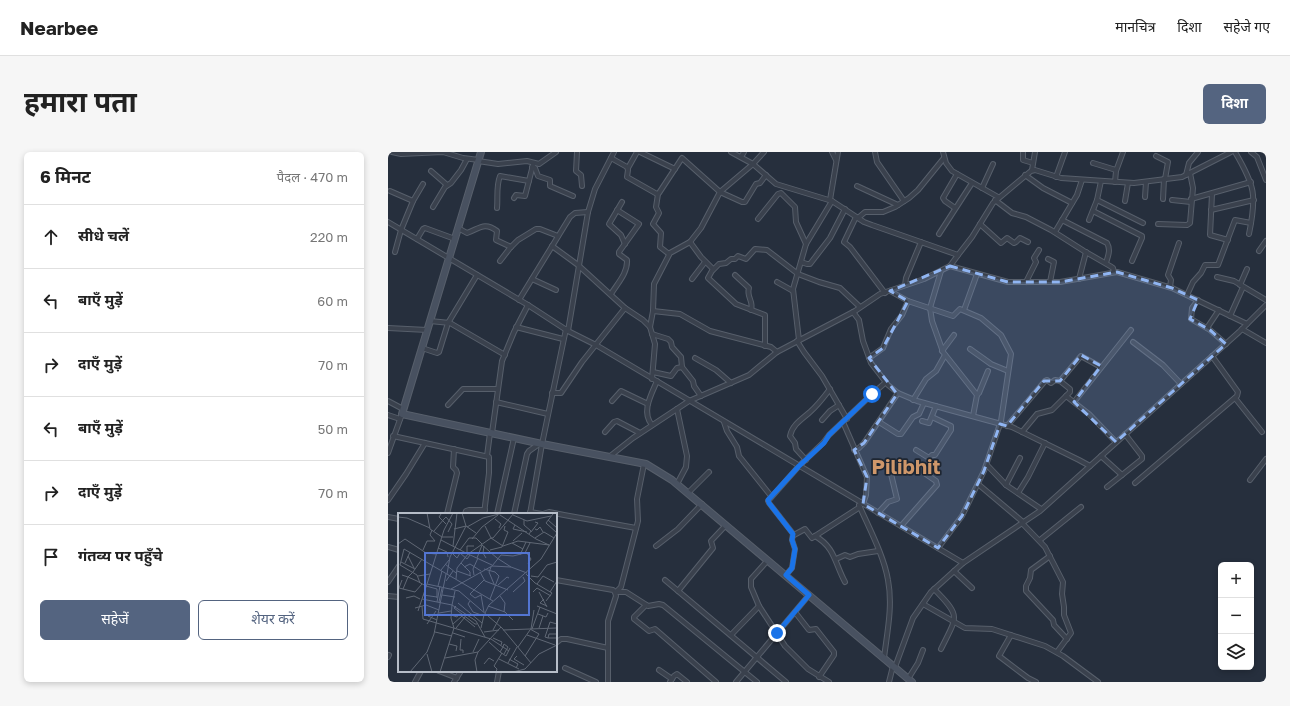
<!DOCTYPE html>
<html lang="hi">
<meta charset="utf-8">
<style>
:root{--surface:#fff;--page:#f6f6f6;--text:#222;--muted:#767676;--line:#e0e0e0;--accent:#546480}
body{margin:0;font-family:"Golos Text","Noto Sans Devanagari",sans-serif;background:var(--page);color:var(--text)}
.controls{position:absolute;right:12px;bottom:12px;display:grid;overflow:hidden;border-radius:6px;box-shadow:0 2px 6px #0003}
.controls button{width:36px;height:36px;display:grid;place-items:center;padding:0;border:0;border-bottom:1px solid var(--line);background:var(--surface);color:var(--text);font:20px sans-serif}
.stop{position:absolute;width:12px;height:12px;margin:-9px;border:3px solid #1a73e8;border-radius:50%;background:#fff}
.stop.end{background:#1a73e8;border-color:#fff;box-shadow:0 1px 4px #0008}
.list{margin:0;padding:0;list-style:none}
h2{display:flex;justify-content:space-between;align-items:center;height:52px;margin:0;padding:0 16px;font-size:17px}
h2 small{font-size:13px;font-weight:400;color:var(--muted)}
.list li{display:grid;grid-template-columns:26px 1fr auto;gap:12px;align-items:center;box-sizing:border-box;height:64px;padding:0 16px;border-top:1px solid var(--line)}
.list b{display:block;font-size:15px;white-space:nowrap}
.list em{font-size:13px;font-style:normal;color:var(--muted)}
.actions{display:flex;gap:8px;padding:12px 16px}
.actions a{flex:1;padding:9px 0;border:1px solid var(--accent);border-radius:6px;text-align:center;font-size:14px;color:var(--accent)}
.actions .main{background:var(--accent);color:#fff}
.icon{flex:none;width:22px;height:22px;fill:none;stroke:currentColor;stroke-width:2;stroke-linecap:round;stroke-linejoin:round}
.map{position:relative;flex:none;width:878px;height:530px;overflow:hidden;border-radius:6px}
header{display:flex;align-items:center;gap:24px;box-sizing:border-box;height:56px;padding:0 20px;background:var(--surface);border-bottom:1px solid var(--line)}
header strong{font-size:19px}
nav{display:flex;gap:22px;margin-inline-start:auto;font-size:14px}
.intro{display:flex;align-items:center;justify-content:space-between;box-sizing:border-box;height:96px;padding:0 24px}
h1{margin:0;font-size:28px}
.button{padding:10px 18px;border-radius:6px;background:var(--accent);color:#fff;font-size:14px;font-weight:700}
main{display:flex;gap:24px;padding:0 24px}
aside{flex:1;background:var(--surface);border-radius:6px;box-shadow:0 2px 6px #0003}
.map>svg:first-child{display:block}
</style>
<header>
<strong>Nearbee</strong>
<nav><a>मानचित्र</a><a>दिशा</a><a>सहेजे गए</a></nav>
</header>
<div class="intro"><h1>हमारा पता</h1><a class="button">दिशा</a></div>
<main>
<aside>
<h2>6 मिनट<small>पैदल · 470 m</small></h2>
<ul class="list">
<li><svg class="icon" aria-label="ahead" viewBox="0 0 24 24"><path d="M12 20V5M6 11l6-6 6 6"/></svg><div><b>सीधे चलें</b></div><em>220 m</em></li>
<li><svg class="icon" aria-label="left" viewBox="0 0 24 24"><path d="M17 20v-9H6M10 6l-5 5 5 5"/></svg><div><b>बाएँ मुड़ें</b></div><em>60 m</em></li>
<li><svg class="icon" aria-label="right" viewBox="0 0 24 24"><path d="M7 20v-9h11M14 6l5 5-5 5"/></svg><div><b>दाएँ मुड़ें</b></div><em>70 m</em></li>
<li><svg class="icon" aria-label="left" viewBox="0 0 24 24"><path d="M17 20v-9H6M10 6l-5 5 5 5"/></svg><div><b>बाएँ मुड़ें</b></div><em>50 m</em></li>
<li><svg class="icon" aria-label="right" viewBox="0 0 24 24"><path d="M7 20v-9h11M14 6l5 5-5 5"/></svg><div><b>दाएँ मुड़ें</b></div><em>70 m</em></li>
<li><svg class="icon" aria-label="arrive" viewBox="0 0 24 24"><path d="M6 21V4h12l-3 4 3 4H6"/></svg><div><b>गंतव्य पर पहुँचे</b></div></li>
</ul>
<div class="actions"><a class="main">सहेजें</a><a>शेयर करें</a></div>
</aside>
<div class="map">
<svg width="878" height="530" viewBox="0 0 878 530">
<rect width="100%" height="100%" fill="#262f3d"/>
<g fill="none" stroke-linecap="round" stroke-linejoin="round">
<g stroke="#575f6b" stroke-width="6">
<g id="street">
<path d="M4,0L13,2L55,0L75,6L91,8"/>
<path d="M189,0L188,19L193,23L194,34"/>
<path d="M252,0L287,17"/>
<path d="M343,0L365,12L376,0"/>
<path d="M444,0L448,8"/>
<path d="M487,0L489,10L516,49"/>
<path d="M555,0L558,11L564,19L610,45"/>
<path d="M635,0V8L645,11"/>
<path d="M847,0C867,34 869,43 861,82"/>
<path d="M863,0L869,5L878,28"/>
<path d="M768,4L780,10L777,27"/>
<path d="M353,5L356,0"/>
<path d="M223,6L239,15L240,18L239,25L269,42L271,41L294,6L332,40L354,50H357L368,32L372,31L378,23"/>
<path d="M90,9L110,12L139,9L151,12L168,0"/>
<path d="M705,11L728,18"/>
<path d="M144,15L147,16L150,24L162,28V34L185,44"/>
<path d="M240,16L249,0"/>
<path d="M644,18L647,0"/>
<path d="M43,19L59,33"/>
<path d="M637,23L655,36L684,51"/>
<path d="M798,23L801,11L810,0"/>
<path d="M668,25L677,0"/>
<path d="M727,30L728,19L735,0"/>
<path d="M469,34L510,53"/>
<path d="M594,36L605,12"/>
<path d="M2,39L25,49"/>
<path d="M270,42L268,55L271,61L265,72L273,81L272,95L281,102"/>
<path d="M824,42L822,83L840,88"/>
<path d="M757,45L758,30"/>
<path d="M126,46L128,43L137,44L145,13"/>
<path d="M775,47L776,27"/>
<path d="M803,47L863,30"/>
<path d="M442,48L450,0"/>
<path d="M607,48L624,61L638,65L663,78L696,99L722,114L725,116L726,120"/>
<path d="M709,48L755,71"/>
<path d="M784,48L803,50"/>
<path d="M737,49L740,31"/>
<path d="M234,50L221,72L233,83L237,92"/>
<path d="M45,55L57,35L63,31L73,18L79,7"/>
<path d="M109,56C110,45 108,34 112,24L141,29"/>
<path d="M567,56L557,49L555,46L569,22"/>
<path d="M823,58L866,48"/>
<path d="M705,59L754,84V86L744,109"/>
<path d="M468,65L456,90L462,95L497,141"/>
<path d="M470,66L477,60H495L507,55L521,46L530,38L556,6"/>
<path d="M370,67L390,42L393,41L407,55L408,70L418,92"/>
<path d="M674,68L719,91C723,98 720,104 718,111"/>
<path d="M701,68L709,48L713,29"/>
<path d="M0,70L140,153L180,179L208,193L575,411"/>
<path d="M592,72L613,91L619,86L626,91L628,90L632,86L640,90"/>
<path d="M770,72L799,73L802,71L805,36L802,21"/>
<path d="M70,76L79,81C91,77 96,69 109,79L108,88L123,95"/>
<path d="M667,80L689,43L694,28"/>
<path d="M551,82L584,31"/>
<path d="M29,87L35,77L37,76L67,87"/>
<path d="M302,90L313,105L325,117L320,126L348,152L377,163V194"/>
<path d="M164,94L190,113L237,156L255,168L262,175"/>
<path d="M871,99L878,89"/>
<path d="M7,100L13,78L25,49L35,32"/>
<path d="M660,107L666,110L662,130"/>
<path d="M112,109L122,96L130,88L148,77H152L170,84"/>
<path d="M413,110L419,112H422L442,86L457,57"/>
<path d="M562,114L620,130H672L729,120L784,136L859,172"/>
<path d="M325,118L331,112L338,111L343,107H347L350,104L358,107L367,97L379,98L410,122L431,130L452,136L472,155"/>
<path d="M553,119L542,156L544,169L555,200L589,243L585,264"/>
<path d="M347,123L361,136C358,145 366,149 363,158"/>
<path d="M829,125L846,129L878,148"/>
<path d="M144,127L168,138"/>
<path d="M304,127L317,110"/>
<path d="M691,127L698,100"/>
<path d="M389,130L405,139"/>
<path d="M638,130L648,110L646,106L651,98"/>
<path d="M517,133L518,126L533,90"/>
<path d="M852,133L859,117"/>
<path d="M782,135L783,128L780,123L791,91"/>
<path d="M502,139L520,149L565,164L572,157L593,166L613,183L623,202L613,269L596,319L574,364L550,396"/>
<path d="M223,142C229,132 240,121 239,108L231,102V100L251,72L229,58"/>
<path d="M799,143L805,130L813,121L817,113H830L847,68L863,71"/>
<path d="M131,148L182,65L187,61L200,60"/>
<path d="M810,148L804,156L803,167L822,178L838,192"/>
<path d="M576,158L589,122"/>
<path d="M265,159L292,162L322,179L383,195L389,200"/>
<path d="M465,160L471,168L475,189L483,211L500,233L510,241L529,249L624,275L691,308L702,314"/>
<path d="M842,164L855,135"/>
<path d="M42,169L62,171L117,203"/>
<path d="M128,175L175,187"/>
<path d="M0,176L39,178"/>
<path d="M819,176L831,158"/>
<path d="M854,177L878,191"/>
<path d="M180,179L200,60L207,37L226,0"/>
<path d="M264,182L280,187L283,190L284,195L293,205L294,215L305,229L306,234L313,244"/>
<path d="M411,188L405,137L418,92L444,49"/>
<path d="M409,189L416,200L434,224L459,267"/>
<path d="M745,190L775,213L793,232"/>
<path d="M34,196L49,201L51,200L60,171L89,123"/>
<path d="M582,197L603,212L620,219"/>
<path d="M554,199L566,183"/>
<path d="M307,206L328,218L343,231"/>
<path d="M481,206L495,196L503,177L514,163L520,149"/>
<path d="M265,220L283,224L289,216L294,215"/>
<path d="M264,227L267,192L262,175L265,159L266,132L282,101L302,90L313,76L332,40L365,12L388,32L444,49L476,70L484,73L570,103"/>
<path d="M164,241H173L194,210L237,156"/>
<path d="M589,243L591,241L600,219"/>
<path d="M678,244L701,262L728,290"/>
<path d="M847,246L874,280"/>
<path d="M525,248L538,227L548,219L557,203"/>
<path d="M0,249L15,257"/>
<path d="M224,249L233,239L260,252"/>
<path d="M108,250L160,262"/>
<path d="M686,250L743,178"/>
<path d="M60,253L75,237H110"/>
<path d="M289,257L299,304L298,315L289,332"/>
<path d="M0,263L12,267"/>
<path d="M434,268L442,259L451,253"/>
<path d="M534,269L541,271L548,254"/>
<path d="M336,270L339,279L349,295L351,304L383,344"/>
<path d="M455,270L479,325L478,343L475,352"/>
<path d="M491,270L510,282H513L525,265L531,262L536,251"/>
<path d="M264,273C253,260 263,243 269,229"/>
<path d="M619,274L657,229L659,228L663,231L667,228L672,229L693,204L713,215"/>
<path d="M217,280L226,270L229,269L252,281"/>
<path d="M634,280L649,262L664,258L682,240V237L672,229"/>
<path d="M104,281L114,209L126,180L140,153"/>
<path d="M5,284L101,305V321L96,362"/>
<path d="M466,298L471,296L476,291L510,241"/>
<path d="M528,298L541,306L544,303H547L563,278V274L544,265"/>
<path d="M0,301L14,262"/>
<path d="M99,304L102,281"/>
<path d="M713,304L734,323"/>
<path d="M221,305L245,286L301,249L361,223L389,200L467,159L492,142L536,127L562,114L570,103L584,85L605,51L643,19L647,18L673,26L746,31L794,25L843,0"/>
<path d="M418,308L408,297L407,291L402,284C404,273 414,267 422,260C430,253 436,245 442,237"/>
<path d="M599,313L618,333L653,357"/>
<path d="M862,328L878,307"/>
<path d="M747,331L849,244L850,240L824,204"/>
<path d="M590,332L635,370"/>
<path d="M618,333L632,306"/>
<path d="M719,335L754,307V304L737,282"/>
<path d="M300,341L321,320"/>
<path d="M630,341L640,325L657,291"/>
<path d="M0,348L18,322L37,291"/>
<path d="M471,353C481,376 496,404 500,428C505,454 499,481 496,506"/>
<path d="M472,355L424,386L417,377L406,383L381,351L380,349L411,314L435,291L441,283L482,244L498,230"/>
<path d="M142,360L154,362"/>
<path d="M490,361L500,350L509,347L503,322"/>
<path d="M59,362L69,321L68,318L65,315L66,297"/>
<path d="M77,362L78,359L81,358H97"/>
<path d="M109,362L126,286"/>
<path d="M126,362L139,302L141,299L151,292"/>
<path d="M142,362L154,292L178,177"/>
<path d="M155,362L161,360L176,363L248,376"/>
<path d="M0,365L11,367"/>
<path d="M634,371L657,395L675,430L674,442L676,455V463L683,481L669,500"/>
<path d="M513,374L549,333L548,329L529,316"/>
<path d="M427,384C447,395 447,412 457,430"/>
<path d="M652,388L693,355"/>
<path d="M268,394L290,377L314,352"/>
<path d="M0,395L11,398"/>
<path d="M662,404L643,418L642,426L638,434V439L665,468L666,473L679,487"/>
<path d="M448,407L457,403L462,405L470,402L490,399"/>
<path d="M380,408L363,427V435L371,454L397,494L420,517L441,530"/>
<path d="M566,419L584,436"/>
<path d="M398,423L404,416L407,397L404,388L405,382"/>
<path d="M168,428L225,438L227,440L228,444L220,469V530"/>
<path d="M277,428L398,530"/>
<path d="M0,430L11,414"/>
<path d="M546,437C574,465 569,464 553,497"/>
<path d="M229,439L233,435L250,369L249,347L256,312"/>
<path d="M290,439L325,396L323,389L338,373"/>
<path d="M227,440H238L260,454L271,452L275,453L369,530"/>
<path d="M0,444L11,445"/>
<path d="M535,452L577,476L604,477L657,494L675,504L710,530"/>
<path d="M258,453L246,465V467L261,479L267,477L328,530"/>
<path d="M407,460L421,478L428,477L446,500V503L431,525"/>
<path d="M343,483L371,454"/>
<path d="M623,483L611,504L640,526L648,530"/>
<path d="M168,491L173,487H179L220,496"/>
<path d="M0,505L1,503"/>
<path d="M507,515L525,466L543,440L575,411L652,359L851,180L878,153"/>
<path d="M177,516L208,530"/>
<path d="M271,518L284,527"/>
<path d="M51,519L69,526"/>
<path d="M520,527L530,511L535,498"/>
<path d="M27,530L33,519"/>
<path d="M66,530L73,519"/>
<path d="M109,530L111,519"/>
<path d="M282,530L286,524L289,522L299,530"/>
<path d="M348,530L421,443"/>
<path d="M501,530L505,514"/>
</g>
</g>
<g stroke="#575f6b" stroke-width="8">
<path id="secondary" d="M93,0L14,262L154,292L258,312L284,328L524,530"/>
</g>
<use href="#street" stroke="#3a414d" stroke-width="4"/>
<use href="#secondary" stroke="#485160" stroke-width="6"/>
</g>
<g fill="none" stroke-linecap="round" stroke-linejoin="round">
<path stroke="#1a73e8" stroke-width="5" d="M389,481L421,443L398,423L404,416L407,397L404,388L405,382L381,351L380,348L411,314L436,291L441,283L484,242"/>
</g>
<path fill="#90b5f2" fill-opacity="0.2" stroke="#90b5f2" stroke-width="3" stroke-dasharray="8 5" stroke-linejoin="round" d="M562,114L620,130H672L729,120L784,136L810,148L802,167L822,178L838,192L728,290L686,250L713,214L693,203L672,229H656L619,274L612,272L596,319L574,364L550,396L475,352L479,325L466,298L476,291L509,242L481,206L495,196L520,149L502,139Z"/>
<g text-anchor="middle" dominant-baseline="central" stroke-width="3.5" stroke-linejoin="round" paint-order="stroke">
<g font-size="20" font-weight="bold" fill="#cf976a" stroke="#1e2632">
<text x="518" y="314">Pilibhit</text>
</g>
</g>
<g transform="translate(10 361)">
<rect width="159" height="159" fill="#262f3d"/>
<path fill="none" stroke="#606875" stroke-width="1" d="M29,0L32,16L44,24H55M55,0L46,17L29,71L61,78L104,115L133,150M43,1L41,4L48,11M155,1L148,10L159,20M102,2L138,26L151,32M115,2L129,8L153,3M0,4L9,5L32,15M46,6L48,4L54,11L50,19M97,6L103,11L101,15M126,7V12L133,18L131,21M150,7L159,15M117,12L115,16L129,19M87,13L93,25H95L116,0M69,14L85,5L105,0M56,16L68,13L78,20M137,16L139,17L142,14L145,19M36,18L46,6M133,19L140,10L137,9M137,25L146,19L156,25M74,26L84,14L100,2M43,27L70,41L93,25L105,33L120,28L151,32M115,28L124,20M114,30L125,36M0,31L7,26L28,40L38,41M84,32L99,45M55,33L59,0M86,33L85,40L88,45M40,35L49,39L50,44M25,37L29,28H37L32,22L34,17M62,37L71,25H78L84,31M92,37L104,34L110,19L106,17L107,13M128,39L133,46L130,51M54,40L59,45L62,40L69,46L72,42M69,40V33H76M122,42L128,29M10,43L16,55M79,45L84,32M99,45L113,54M3,49L17,56M7,50L12,39M63,50L72,59V63M47,51L58,60M94,53L113,54L129,60M66,54L72,51L83,58M93,54L91,59L96,71M86,56L97,59L101,63L92,86M43,57L51,47M59,58L73,63M15,59L24,46M82,59L87,68L110,77M49,61L52,44L68,13L64,0M128,61L137,70L154,80L148,88M4,62L10,64L15,59M76,62L75,56L80,45M20,63L32,61M133,63L140,64L149,52L159,49M58,66L59,55L70,41L94,52M4,67L1,75L5,76M48,68L55,58M22,70L19,62L2,52L6,36L95,88M24,71L17,79L5,76L10,64L19,68L28,73M29,71L24,86L54,92L53,105L56,115L42,159M139,71L145,63L156,69M100,72L109,64L111,65M28,73L39,76V85M40,73L44,58M53,76L94,53L103,42L115,43L127,40L132,30M57,78L54,92L78,108L87,124M115,79L127,68L125,64M135,79L139,75L153,83M141,79L149,94M152,79L159,68M25,82L39,84M44,82L57,84M83,82L77,85L72,81L86,67M83,82L86,99M102,83L107,90L106,99M8,85L16,83L22,86M146,86L142,90L149,93M72,88L70,91L75,99L86,103M39,89L42,73M41,89L44,75M60,90L84,110M24,93L25,106L93,126L111,138M58,93L56,95L77,111H79M90,93L107,99L115,107M139,93L159,101M17,95L28,92L41,97M20,98L24,86M41,100L53,98M87,100L91,92L143,46L159,20M140,101L148,104L150,100M35,102L30,103L39,107M53,102L59,104L61,101L66,105M66,105L77,114M29,111L38,98M55,111L64,103M58,115L67,104M83,115L86,102M141,115L145,103M150,115L152,109L159,111M133,116L136,97M134,116L142,94M95,117L102,104M105,117L159,115M37,119L54,123M86,119L101,117M55,120L67,124M159,121H151L150,125H159M129,122L157,132M95,125L104,129L103,132M150,125L147,124L150,115M63,126L62,137H65V140M91,129L102,139M51,131L59,133L58,138M105,134L102,139L108,143L112,135M105,134L106,131L110,134L106,141M120,134L132,117M75,139L81,126M29,141L34,159M119,143L116,146L126,152M127,143L141,121L132,116M47,145L80,139M101,146L121,156M111,146L120,151L118,155M110,150L119,134M86,151L91,145L96,148M12,159L29,139L36,121L48,61M79,159L77,147L80,139L103,114M98,159L99,156L96,153L104,140M115,159L127,156L141,141L159,132"/>
<path fill="#5375d2" fill-opacity="0.15" stroke="#5375d2" stroke-width="2" d="M27,40H131V102H27Z"/>
<rect width="159" height="159" fill="none" stroke="#b6bdc8" stroke-width="2"/>
</g>
</svg>
<div class="controls">
<button>+</button>
<button>−</button>
<button><svg class="icon" aria-label="layers" viewBox="0 0 24 24"><path d="M12 4l9 5-9 5-9-5zM3 14l9 5 9-5"/></svg></button>
</div>
<div class="stop" style="left:484px;top:242px"></div>
<div class="stop end" style="left:389px;top:481px"></div>
</div>
</main>
